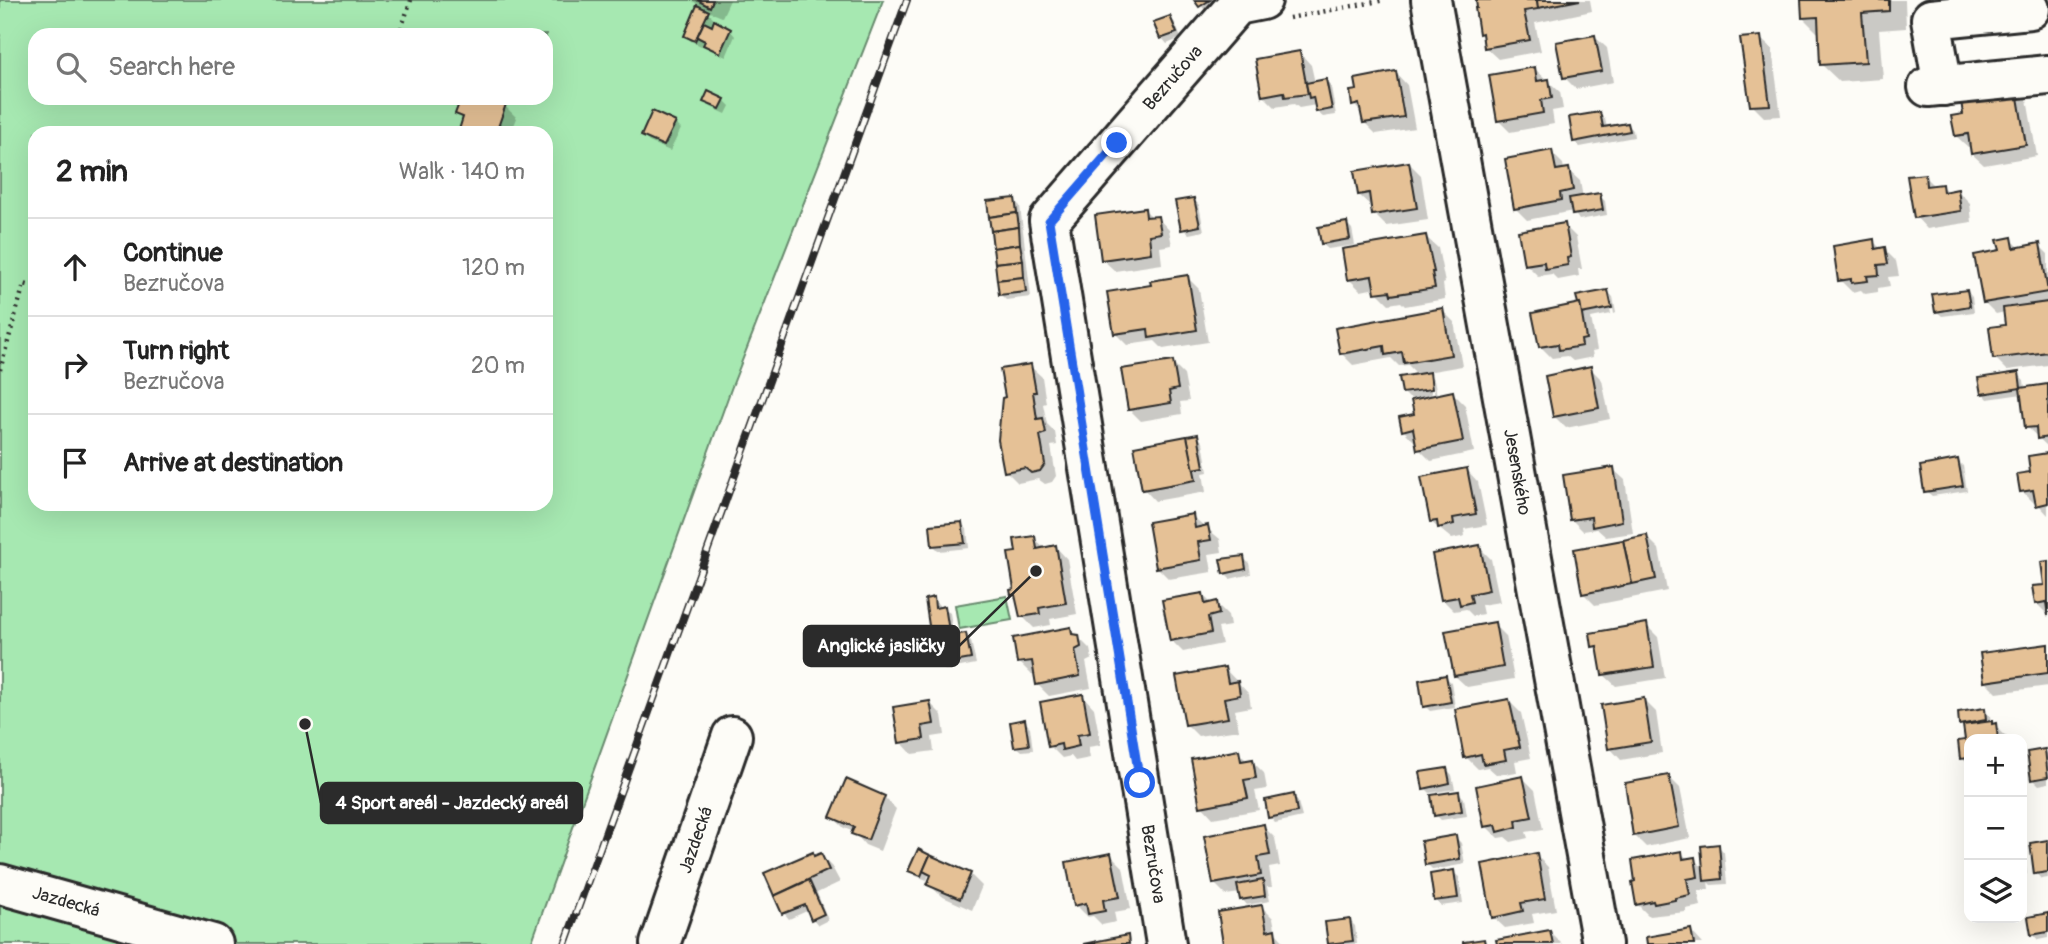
<!DOCTYPE html>
<meta charset="utf-8">
<style>
:root{--surface:#fff;--page:#f6f6f6;--text:#222;--muted:#767676;--line:#e0e0e0}
body{margin:0;font-family:Pangolin,sans-serif;background:var(--page);color:var(--text)}
.controls{position:absolute;right:21px;bottom:21px;display:grid;overflow:hidden;border-radius:14px;box-shadow:0 7px 28px #0002}
.controls button{width:63px;height:63px;display:grid;place-items:center;padding:0;border:0;border-bottom:2px solid var(--line);background:var(--surface);color:var(--text);font:35px sans-serif}
.stop{position:absolute;width:21px;height:21px;margin:-16px;border:5px solid #2563eb;border-radius:50%;background:#fff}
.stop.end{background:#2563eb;border-color:#fff;box-shadow:0 2px 7px #0008}
.list{margin:0;padding:0;list-style:none}
h2{display:flex;justify-content:space-between;align-items:center;height:91px;margin:0;padding:0 28px;font-size:30px}
h2 small{font-size:23px;font-weight:400;color:var(--muted)}
.list li{display:grid;grid-template-columns:46px 1fr auto;gap:21px;align-items:center;box-sizing:border-box;height:98px;padding:0 28px;border-top:2px solid var(--line)}
.list b{display:block;font-size:26px;white-space:nowrap}
.list p{margin:0;font-size:23px;white-space:nowrap;color:var(--muted)}
.list em{font-size:23px;font-style:normal;color:var(--muted)}
.icon{flex:none;width:38px;height:38px;fill:none;stroke:currentColor;stroke-width:2;stroke-linecap:round;stroke-linejoin:round}
.map{position:relative;flex:none;width:2048px;height:944px;overflow:hidden}
.search{position:absolute;background:var(--surface);box-shadow:0 7px 28px #0002;left:28px;top:28px;width:525px;height:77px;display:flex;align-items:center;gap:18px;box-sizing:border-box;padding:0 24px;border-radius:21px;color:var(--muted);font-size:26px}
.panel{position:absolute;background:var(--surface);box-shadow:0 7px 28px #0002;left:28px;top:126px;width:525px;height:385px;border-radius:21px}
.map>svg:first-child{display:block}
</style>
<div class="map">
<svg width="2048" height="944" viewBox="0 0 2048 944">
<rect width="100%" height="100%" fill="#fdfcf7"/>
<filter id="ink" filterUnits="userSpaceOnUse"><feTurbulence type="fractalNoise" baseFrequency=".0143" numOctaves="2"/><feDisplacementMap in="SourceGraphic" scale="14" xChannelSelector="R" yChannelSelector="G"/><feConvolveMatrix kernelMatrix="1 2 1 2 8 2 1 2 1" color-interpolation-filters="sRGB"/></filter>
<g filter="url(#ink)">
<g fill="#a6e8b1" stroke="#688a6e" stroke-width="2" fill-rule="evenodd">
<path d="M0,0H883L731,389L531,944H0ZM35,35H546V98H35ZM35,133H546V504H35Z"/>
<path d="M1007,596L1012,620L959,629L955,605Z"/>
</g>
<g fill="#0003" fill-rule="evenodd">
<path d="M691,0H730L722,17L705,10L714,18L712,21L730,30L735,36L726,57L711,50L705,44L706,36L701,46L691,41L686,36L699,5Z"/>
<path d="M1196,0H1216L1218,3L1206,11Z"/>
<path d="M1477,0H1590L1592,11L1535,23L1541,51L1498,59L1486,48L1484,36L1481,33Z"/>
<path d="M1803,0H1905L1906,28L1879,30L1883,79L1840,82L1822,65L1820,35L1803,18Z"/>
<path d="M1170,18L1175,23L1181,38L1167,44L1162,38Z"/>
<path d="M1595,37L1607,48L1613,82L1576,89L1564,77Z"/>
<path d="M1760,38L1772,49L1781,116L1764,117L1752,105Z"/>
<path d="M1300,53L1311,65L1315,83L1326,81L1331,87L1336,115L1323,117L1317,112L1316,105L1299,108L1294,104L1275,107L1263,95Z"/>
<path d="M1535,69L1560,92L1563,109L1552,111L1554,124L1510,132L1498,120Z"/>
<path d="M1396,73L1407,85L1415,128L1376,134L1364,122L1363,114L1354,105Z"/>
<path d="M2015,87L2027,99L2037,156L1984,165L1972,154L1971,147H1968L1956,136L1965,115Z"/>
<path d="M463,98H486L505,106L517,118L511,133H459L464,120L457,114Z"/>
<path d="M724,100L730,106L726,114L711,107L705,102Z"/>
<path d="M1600,114L1605,119L1607,128L1628,125L1633,130L1634,137L1580,147L1574,141Z"/>
<path d="M675,123L681,129L670,151L649,142L643,136Z"/>
<path d="M1551,152L1563,164L1564,170H1568L1580,181L1583,198L1599,195L1605,201L1607,215L1579,220L1573,211L1527,220L1515,208Z"/>
<path d="M1409,163L1421,175L1428,220L1386,226L1374,214L1371,206L1359,195Z"/>
<path d="M1924,176L1935,187L1942,186L1948,193L1958,191L1970,203L1972,222L1927,229L1916,217Z"/>
<path d="M1014,200L1020,206L1031,297L1006,300L1000,294Z"/>
<path d="M1194,200L1199,205L1204,231L1189,234L1183,229Z"/>
<path d="M1144,209L1153,218H1158L1169,230L1172,245L1160,247L1162,264L1115,271L1103,260Z"/>
<path d="M1347,224L1352,229L1355,245L1328,249L1322,244Z"/>
<path d="M1564,225L1576,237L1582,269H1578L1579,276L1558,280L1552,274L1538,276L1526,264Z"/>
<path d="M1426,237L1438,248L1445,283L1443,284L1445,299L1405,306L1401,302L1389,304L1377,292L1376,288L1361,291L1349,279Z"/>
<path d="M2011,239L2020,248L2039,245L2048,254V365L2007,370L1995,358L2006,326L2005,312L1996,314L1984,302L2002,251Z"/>
<path d="M1873,241L1881,249H1884L1896,261L1899,276L1888,277L1890,286L1878,288V292L1865,294L1861,290L1852,292L1840,280Z"/>
<path d="M1187,277L1199,289L1208,342L1163,349L1155,341L1127,345L1115,333Z"/>
<path d="M1967,291L1972,297L1974,312L1942,316L1936,311Z"/>
<path d="M1608,292L1613,297L1616,313L1614,314L1611,296H1608L1611,314L1591,318L1597,350L1592,351L1593,357L1573,361L1567,356L1552,358L1540,346Z"/>
<path d="M1442,310L1454,322L1462,366L1427,372L1434,380L1437,396L1453,393L1465,405L1474,452L1431,461L1419,449L1418,441L1415,442L1403,430L1416,415L1412,398H1409L1404,393L1419,376L1408,365L1399,366L1391,358L1353,365L1341,353ZM1429,378H1432L1435,397L1432,398Z"/>
<path d="M1172,363L1184,375L1189,401L1180,402L1182,414L1141,421L1129,409Z"/>
<path d="M1030,366L1042,377L1046,403L1043,404L1047,424L1055,432L1057,445L1051,446L1056,476L1052,482L1045,484L1038,479L1018,483L1006,471L1007,398Z"/>
<path d="M1590,368L1602,380L1610,419L1566,428L1554,416Z"/>
<path d="M2018,374L2024,380L2025,389L2048,386V436H2043L2048,439V447L2027,427L2022,394L1988,399L1983,393Z"/>
<path d="M1197,436L1203,442L1208,472L1203,473L1206,492L1155,501L1144,489Z"/>
<path d="M2048,455V515L2037,503H2034L2022,491L2032,473Z"/>
<path d="M1958,461L1963,466L1967,491L1932,496L1926,491Z"/>
<path d="M1613,469L1625,480L1633,533L1606,537L1597,529L1583,531L1572,520Z"/>
<path d="M1467,470L1478,482L1487,525L1464,529L1465,536L1452,539L1431,522Z"/>
<path d="M1192,516L1220,539L1222,552L1209,554L1212,572L1169,579L1157,567Z"/>
<path d="M962,524L967,529L969,548L939,551L934,546Z"/>
<path d="M1647,537L1659,549L1667,591L1595,605L1583,593Z"/>
<path d="M1034,538L1046,549L1056,547L1067,559L1077,614L1050,619L1051,625L1034,628L1022,616L1017,599L1013,594L1016,591L1018,553Z"/>
<path d="M1479,547L1491,559L1500,602L1481,605L1483,614L1473,616L1466,609L1454,611L1442,599Z"/>
<path d="M1243,558L1249,563L1251,574L1230,579L1224,573Z"/>
<path d="M2048,563V615L2036,603L2046,586Z"/>
<path d="M1202,594L1212,604L1216,603L1228,615L1230,626L1218,628L1222,644L1183,652L1171,640Z"/>
<path d="M933,599L939,605V609L944,608L950,613L954,638L965,635L971,641L976,664L945,670L939,664Z"/>
<path d="M1494,624L1506,636L1514,679L1467,687L1455,676Z"/>
<path d="M1646,625L1658,637L1665,678L1616,686L1604,675L1600,652L1593,646Z"/>
<path d="M1070,629L1090,649L1092,659L1086,662L1091,688L1049,696L1037,684L1036,674H1031L1019,662Z"/>
<path d="M2048,645V686L1997,693L1985,681Z"/>
<path d="M1225,669L1249,694L1251,707L1235,710L1239,730L1198,736L1186,724Z"/>
<path d="M1445,677L1451,682L1455,707L1430,711L1425,706Z"/>
<path d="M1083,696L1094,708L1101,745L1088,747L1090,758L1075,761L1071,756L1062,758L1050,746Z"/>
<path d="M1644,700L1656,712L1662,753L1621,760L1610,748Z"/>
<path d="M1509,701L1521,713L1531,758L1515,761L1517,772L1497,775L1488,767L1478,769L1466,757Z"/>
<path d="M930,703L942,715L945,735L932,737L934,751L912,754L901,742Z"/>
<path d="M1984,710L1990,716L1991,722L2007,737V739H1969V765L1962,758L1967,742L1965,728L1961,724Z"/>
<path d="M1024,721L1030,727L1033,750L1022,751L1016,746Z"/>
<path d="M2044,750L2048,754V783L2039,785L2033,779Z"/>
<path d="M1238,752L1248,762L1252,761L1264,773L1267,789L1255,791L1259,810L1213,818L1202,806Z"/>
<path d="M1447,769L1452,775L1455,789L1430,793L1425,788Z"/>
<path d="M1669,777L1680,788L1690,838L1646,847L1634,835Z"/>
<path d="M1523,778L1535,790L1543,829L1526,832L1528,838L1511,842L1505,837L1498,838L1486,826Z"/>
<path d="M1458,792L1464,798L1467,816L1441,820L1436,815Z"/>
<path d="M1293,796L1298,802L1302,817L1275,823L1270,817Z"/>
<path d="M884,797L896,809L880,851L865,845L854,832L844,828L832,816Z"/>
<path d="M1263,826L1275,838L1280,866L1269,868L1272,887H1267L1270,901L1247,905L1242,899L1240,893L1226,895L1214,883Z"/>
<path d="M1455,837L1461,843L1465,864L1433,870L1427,864Z"/>
<path d="M2048,842V878L2041,879L2036,873Z"/>
<path d="M1718,846L1724,852L1727,884L1711,885L1708,882L1709,889L1698,891L1701,906L1686,909V912L1649,916L1637,904L1681,853L1689,860L1694,859L1705,870Z"/>
<path d="M919,852L970,874L982,886L972,910L941,896L929,884L932,877L929,874L927,880L916,876L910,871Z"/>
<path d="M812,854L816,857L820,855L832,867L840,882L817,893L828,920L818,925L813,919L809,910L789,919L784,913L766,874Z"/>
<path d="M1111,855L1123,867L1131,909L1114,912L1116,922L1102,925L1093,916L1088,917L1076,905Z"/>
<path d="M1536,855L1548,867L1556,910L1532,914L1534,923L1505,928L1493,917Z"/>
<path d="M2022,856L2025,859L2027,874L2022,875Z"/>
<path d="M1453,872L1459,877L1463,903L1441,906L1436,900Z"/>
<path d="M1262,907L1273,918L1276,933L1286,944H1225Z"/>
<path d="M2048,915V938L2038,940L2033,934Z"/>
<path d="M1349,920L1355,926L1357,944H1330L1327,924Z"/>
<path d="M1691,931L1703,944H1649Z"/>
<path d="M1550,932L1562,944H1498Z"/>
</g>
<g fill="#e5c196" stroke="#2b2b2b" stroke-width="2">
<path d="M697,0H713L710,7Z"/>
<path d="M1194,0H1210L1199,7Z"/>
<path d="M1476,0H1537L1538,9L1524,11L1530,40L1484,48L1482,33L1479,34L1475,8H1477Z"/>
<path d="M1537,0H1580L1538,8Z"/>
<path d="M1801,0H1889V11L1862,13L1866,62L1820,65L1818,17L1802,18Z"/>
<path d="M697,5L709,11L695,41L684,36Z"/>
<path d="M1170,16L1177,33L1160,39L1153,22Z"/>
<path d="M714,20L731,29L720,53L703,45L705,41L697,37L704,22L712,26Z"/>
<path d="M1595,35L1602,71L1563,78L1556,42Z"/>
<path d="M1761,36L1770,105L1750,106L1740,38Z"/>
<path d="M1300,51L1308,94L1285,97L1284,92L1262,96L1255,59Z"/>
<path d="M1535,67L1537,81L1549,79L1552,98L1541,100L1543,113L1497,121L1489,75Z"/>
<path d="M1396,71L1404,117L1363,123L1359,104L1352,106L1350,91L1357,90L1355,79Z"/>
<path d="M1326,79L1332,109L1316,112L1313,97L1309,98L1306,83Z"/>
<path d="M2016,85L2026,145L1971,154L1968,134L1955,136L1951,116L1963,114L1960,95Z"/>
<path d="M708,91L725,99L720,109L703,102Z"/>
<path d="M461,98H490L506,104L496,133H458L463,117L455,114Z"/>
<path d="M652,111L676,122L664,146L641,136Z"/>
<path d="M1600,112L1603,127L1628,123L1630,131L1573,142L1569,117Z"/>
<path d="M1552,150L1556,170L1569,168L1573,190L1560,193L1561,200L1514,209L1505,159Z"/>
<path d="M1409,162L1417,208L1372,215L1369,193L1358,195L1354,171Z"/>
<path d="M1925,174L1926,186L1942,184L1943,192L1958,189L1961,211L1914,218L1907,176Z"/>
<path d="M1600,193L1603,210L1572,215L1569,198Z"/>
<path d="M1015,198L1017,213L989,217L987,201Z"/>
<path d="M1194,198L1200,226L1181,230L1175,201Z"/>
<path d="M1145,208L1146,217L1158,216L1161,233L1149,235L1151,253L1101,260L1095,215Z"/>
<path d="M1017,213L1019,227L991,231L989,217Z"/>
<path d="M1347,222L1350,239L1321,244L1318,227Z"/>
<path d="M1565,223L1571,257L1567,258L1568,265L1545,269L1544,262L1524,265L1518,231Z"/>
<path d="M1019,227L1020,244L993,248L991,231Z"/>
<path d="M1426,235L1434,272H1432L1435,288L1391,295L1390,291L1375,293L1372,276L1347,280L1342,249Z"/>
<path d="M2012,237L2014,248L2040,243L2048,292L1983,303L1974,255L2000,250L1997,240Z"/>
<path d="M1874,239L1875,249L1885,247L1888,264L1878,265L1879,275L1867,276L1868,281L1851,283V279L1838,281L1833,246Z"/>
<path d="M1020,244L1023,260L995,263L993,248Z"/>
<path d="M1023,260L1024,277L997,280L995,263Z"/>
<path d="M1188,275L1197,330L1149,338L1148,329L1114,334L1107,292L1151,285L1150,281Z"/>
<path d="M1024,277L1026,292L999,295L997,280Z"/>
<path d="M1608,290L1612,308L1581,314L1576,296Z"/>
<path d="M1967,290L1970,306L1935,312L1932,294Z"/>
<path d="M2048,302V352L1993,359L1989,327L2005,325L2003,308Z"/>
<path d="M1580,303L1586,339L1581,340L1582,346L1559,350L1558,344L1539,347L1532,313Z"/>
<path d="M1443,308L1451,355L1404,363L1402,352L1385,355L1384,346L1340,354L1335,328Z"/>
<path d="M1173,361L1178,389L1169,391L1171,403L1128,410L1121,369Z"/>
<path d="M1031,364L1036,392H1033L1037,419L1043,418L1046,433L1040,435L1045,464L1040,471L1031,473L1025,468L1004,472L998,440L1002,398L1005,397L1000,369Z"/>
<path d="M1591,366L1599,408L1553,417L1545,376Z"/>
<path d="M1430,372L1432,389L1402,393L1399,377Z"/>
<path d="M2019,372L2021,388L1981,394L1978,378Z"/>
<path d="M2048,384V437L2037,439L2036,427L2025,428L2020,388Z"/>
<path d="M1453,391L1463,441L1417,450L1413,428L1402,431L1399,417L1414,414L1411,400Z"/>
<path d="M1198,434L1204,467L1193,469L1187,436Z"/>
<path d="M1187,436L1196,480L1142,490L1134,446Z"/>
<path d="M2048,453V503L2036,506L2033,490L2020,492L2017,474L2030,472L2028,456Z"/>
<path d="M1958,459L1963,486L1924,492L1920,466Z"/>
<path d="M1614,467L1622,521L1592,527L1591,517L1570,520L1563,475Z"/>
<path d="M1467,468L1476,514L1453,518L1454,524L1438,528L1437,521L1430,522L1421,477Z"/>
<path d="M1193,514L1195,528L1208,525L1211,540L1198,542L1201,560L1156,568L1148,522Z"/>
<path d="M962,522L965,543L932,546L930,525Z"/>
<path d="M1647,535L1656,579L1632,584L1623,540Z"/>
<path d="M1035,536L1037,549L1056,545L1066,603L1039,608L1040,614L1020,617L1015,595H1011L1010,590L1014,589L1008,553L1016,552L1014,539Z"/>
<path d="M1623,540L1632,584L1582,594L1574,549Z"/>
<path d="M1480,545L1489,590L1470,594L1472,602L1460,605L1458,597L1441,600L1432,554Z"/>
<path d="M1244,556L1246,569L1223,574L1220,559Z"/>
<path d="M2048,561V616L2046,602L2035,604L2032,586L2044,585L2041,562Z"/>
<path d="M1203,593L1205,604L1217,601L1219,614L1208,617L1211,633L1170,641L1162,600Z"/>
<path d="M934,597L935,608L945,606L950,637L931,639L925,599Z"/>
<path d="M1495,622L1503,667L1454,676L1445,631Z"/>
<path d="M1647,623L1654,667L1602,675L1597,646L1592,647L1590,633Z"/>
<path d="M1071,627L1072,634L1079,635L1081,647L1075,650L1080,676L1036,685L1032,661L1017,663L1013,638Z"/>
<path d="M966,633L971,659L938,665L933,638Z"/>
<path d="M2048,644V673L1984,682L1980,653Z"/>
<path d="M1225,667L1228,683L1238,681L1240,695L1224,698L1228,718L1185,725L1176,676Z"/>
<path d="M1446,675L1451,702L1423,707L1419,680Z"/>
<path d="M1083,694L1090,733L1077,735L1079,746L1062,750L1061,744L1048,747L1040,702Z"/>
<path d="M1644,698L1651,742L1608,749L1601,705Z"/>
<path d="M1509,699L1520,747L1504,750L1506,760L1483,764L1481,754L1464,758L1455,709Z"/>
<path d="M930,701L934,724L922,726L924,739L899,743L893,707Z"/>
<path d="M1985,708L1986,720L1959,725L1958,712Z"/>
<path d="M1025,719L1029,745L1014,747L1010,722Z"/>
<path d="M1992,721V724L1996,723L1998,739H1969V758L1960,759L1958,741L1965,740L1963,725Z"/>
<path d="M2045,749L2048,777L2031,780L2027,752Z"/>
<path d="M1239,750L1241,761L1253,759L1256,778L1244,780L1248,798L1200,807L1191,759Z"/>
<path d="M1447,768L1450,783L1423,789L1420,772Z"/>
<path d="M1669,775L1679,827L1633,836L1625,783Z"/>
<path d="M1523,776L1532,817L1516,820L1517,827L1498,832L1496,825L1484,827L1476,786Z"/>
<path d="M846,779L885,796L868,840L851,834L854,827L830,817Z"/>
<path d="M1459,791L1462,811L1434,816L1431,795Z"/>
<path d="M1294,794L1297,812L1268,818L1265,800Z"/>
<path d="M1264,824L1270,855L1258,857L1261,875L1213,884L1204,836Z"/>
<path d="M1456,835L1460,859L1425,865L1421,841Z"/>
<path d="M2048,840V872L2034,874L2030,843Z"/>
<path d="M1719,844L1722,879L1704,881L1701,846Z"/>
<path d="M918,849L930,855L921,876L908,871Z"/>
<path d="M1682,851L1683,859L1695,857L1698,877L1687,879L1690,895L1675,898V900L1654,904L1653,901L1636,905L1632,882L1635,881L1632,860Z"/>
<path d="M813,852L814,856L821,853L829,870L774,896L764,873Z"/>
<path d="M1111,853L1120,897L1103,900L1105,911L1088,914L1086,903L1074,906L1066,862Z"/>
<path d="M1537,853L1545,899L1521,903L1523,911L1492,918L1482,864Z"/>
<path d="M930,855L971,873L960,899L927,885L931,875L923,871Z"/>
<path d="M1454,870L1458,898L1434,901L1430,874Z"/>
<path d="M809,880L824,914L811,920L805,905L782,914L774,896Z"/>
<path d="M1263,880L1265,896L1240,900L1237,885Z"/>
<path d="M1262,905L1267,931L1275,929L1277,944H1223L1218,912Z"/>
<path d="M2048,913V932L2031,935L2028,917Z"/>
<path d="M1350,919L1353,941L1328,944L1325,922Z"/>
<path d="M1691,929L1694,944H1647L1646,937Z"/>
<path d="M1550,930L1553,944H1497L1496,940Z"/>
<path d="M1128,935L1129,944H1083Z"/>
<path d="M1484,939L1485,944H1463V942Z"/>
</g>
<g fill="none" stroke-linecap="round" stroke-linejoin="round">
<g stroke="#2b2b2b" stroke-width="44">
<g id="minor">
<path d="M1431,0L1602,944"/>
<path d="M1943,86L1931,19L2030,9"/>
<path d="M1928,87L2048,75"/>
<path d="M0,884L213,944"/>
<path d="M660,944L732,736"/>
<path d="M1166,944L1049,221L1237,5L1262,0"/>
</g>
</g>
<g stroke="#2b2b2b" stroke-width="4.5" stroke-dasharray="2 5" stroke-linecap="butt">
<path d="M1289,18L1385,0"/>
<path d="M399,35L411,0"/>
<path d="M0,370L24,284L35,287"/>
</g>
<use href="#minor" stroke="#fdfcf7" stroke-width="38"/>
<g stroke="#2b2b2b" stroke-width="8">
<path id="rail" d="M565,944L907,0"/>
</g>
<use href="#rail" stroke="#fdfcf7" stroke-width="5" stroke-dasharray="16" stroke-linecap="butt"/>
</g>
</g>
<g fill="none" stroke-linecap="round" stroke-linejoin="round" filter="url(#ink)">
<path stroke="#2563eb" stroke-width="9" d="M1117,143L1049,221L1140,783"/>
</g>
<g text-anchor="middle" dominant-baseline="central" stroke-width="7" stroke-linejoin="round" paint-order="stroke">
<g font-size="18" fill="#2b2b2b" stroke="#fdfcf7">
<text transform="translate(1173 78) rotate(-49)">Bezručova</text>
<text transform="translate(1517 472) rotate(80)">Jesenského</text>
<text transform="translate(696 840) rotate(-71)">Jazdecká</text>
<text transform="translate(1153 864) rotate(81)">Bezručova</text>
<text transform="translate(66 902) rotate(16)">Jazdecká</text>
</g>
</g>
<path fill="none" stroke="#2b2b2b" stroke-width="2.5" d="M1036 571L959 646M305 724L321 803"/>
<g fill="#2b2b2b" stroke="#fdfcf7" stroke-width="2.5">
<circle cx="1036" cy="571" r="7"/>
<circle cx="305" cy="724" r="7"/>
</g>
<g fill="#2b2b2b" stroke="#2b2b2b" stroke-width="2.5">
<rect x="804" y="626" width="155" height="40" rx="7"/>
<rect x="321" y="783" width="261" height="40" rx="7"/>
</g>
<g font-size="19" text-anchor="middle" font-weight="bold" fill="#fff">
<text x="881" y="652">Anglické jasličky</text>
<text x="452" y="809">4 Sport areál - Jazdecký areál</text>
</g>
</svg>
<div class="controls">
<button>+</button>
<button>−</button>
<button><svg class="icon" aria-label="layers" viewBox="0 0 24 24"><path d="M12 4l9 5-9 5-9-5zM3 14l9 5 9-5"/></svg></button>
</div>
<div class="stop" style="left:1140px;top:783px"></div>
<div class="stop end" style="left:1117px;top:143px"></div>
<div class="search"><svg class="icon" aria-label="search" viewBox="0 0 24 24"><circle cx="10" cy="10" r="6"/><path d="M15 15l6 6"/></svg>Search here</div>
<section class="panel">
<h2>2 min<small>Walk · 140 m</small></h2>
<ul class="list">
<li><svg class="icon" aria-label="ahead" viewBox="0 0 24 24"><path d="M12 20V5M6 11l6-6 6 6"/></svg><div><b>Continue</b><p>Bezručova</p></div><em>120 m</em></li>
<li><svg class="icon" aria-label="right" viewBox="0 0 24 24"><path d="M7 20v-9h11M14 6l5 5-5 5"/></svg><div><b>Turn right</b><p>Bezručova</p></div><em>20 m</em></li>
<li><svg class="icon" aria-label="arrive" viewBox="0 0 24 24"><path d="M6 21V4h12l-3 4 3 4H6"/></svg><div><b>Arrive at destination</b></div></li>
</ul>
</section>
</div>
